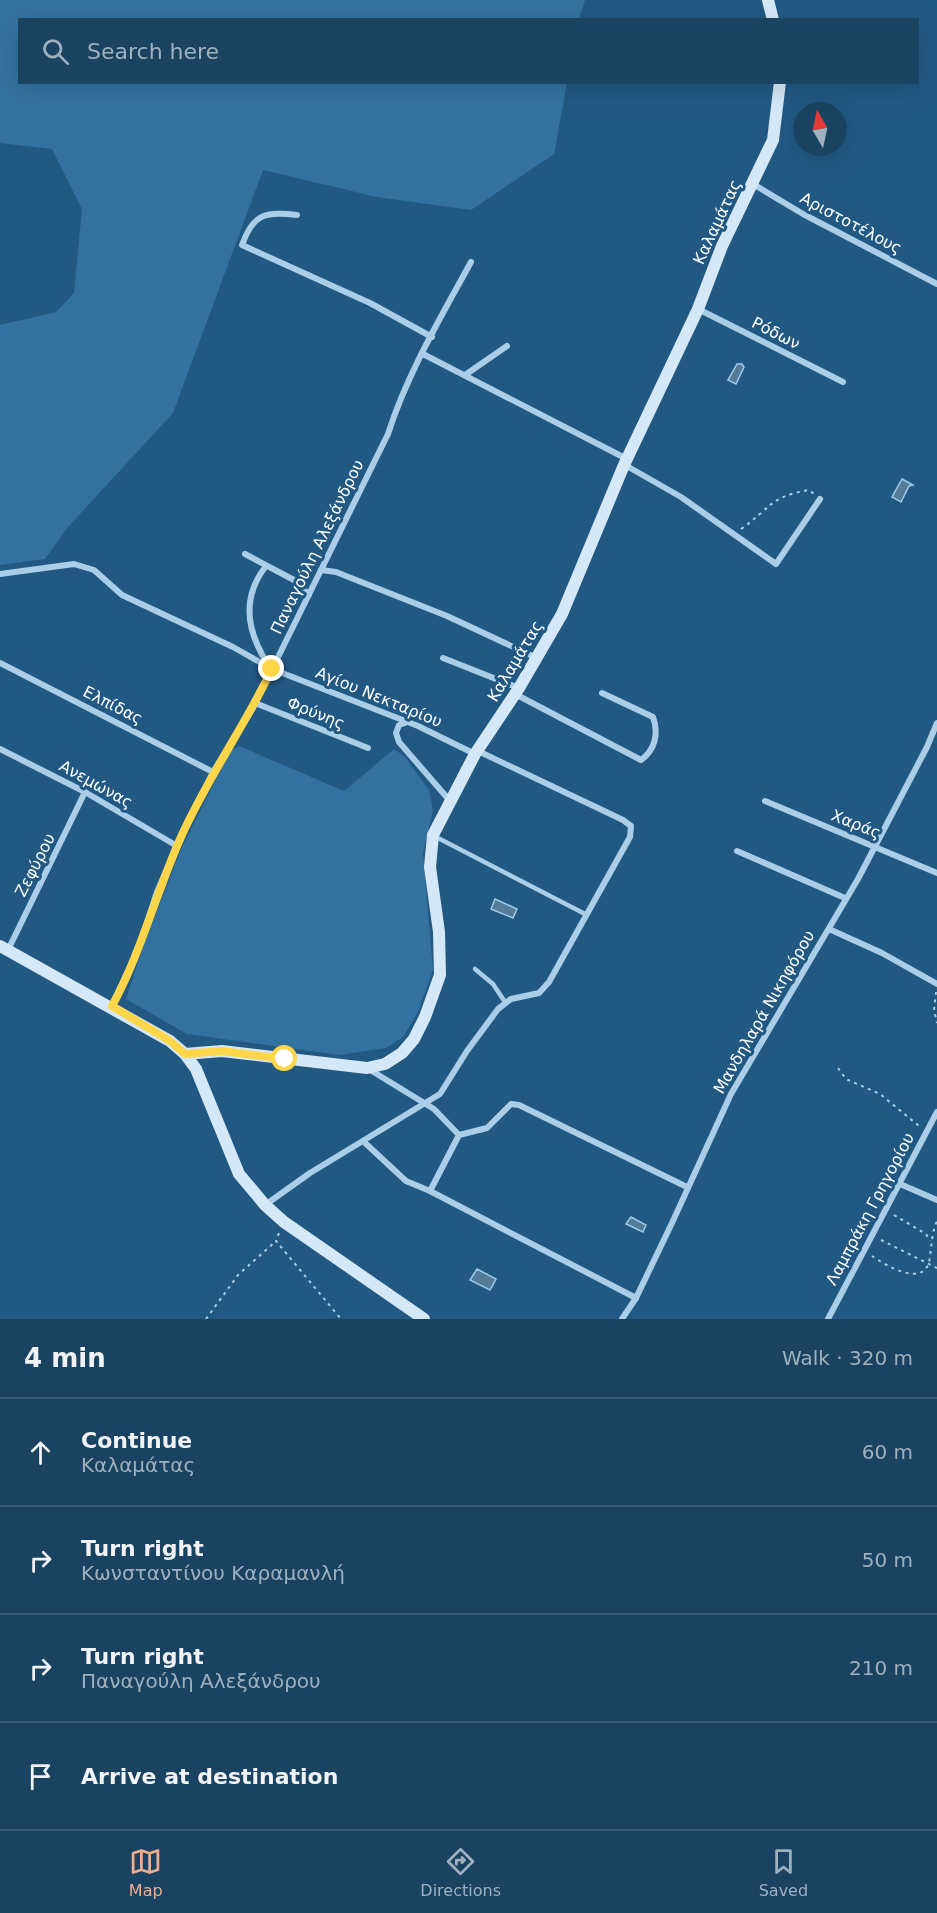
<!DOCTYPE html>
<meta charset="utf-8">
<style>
:root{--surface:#1a4362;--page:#234a68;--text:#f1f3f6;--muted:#9fb0be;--line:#385c77;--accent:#eead8d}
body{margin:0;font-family:"DejaVu Sans",sans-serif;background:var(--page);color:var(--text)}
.compass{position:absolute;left:793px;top:102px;width:54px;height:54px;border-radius:50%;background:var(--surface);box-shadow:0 6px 24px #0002;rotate:351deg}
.stop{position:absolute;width:18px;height:18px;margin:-14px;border:4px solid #ffd54a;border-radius:50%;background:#fff}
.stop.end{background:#ffd54a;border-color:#fff;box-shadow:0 2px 6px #0008}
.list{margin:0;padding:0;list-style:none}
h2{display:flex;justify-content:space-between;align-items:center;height:78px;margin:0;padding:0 24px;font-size:26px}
h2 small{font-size:20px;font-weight:400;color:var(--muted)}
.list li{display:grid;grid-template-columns:39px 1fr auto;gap:18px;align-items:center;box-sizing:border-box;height:108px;padding:0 24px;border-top:2px solid var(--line)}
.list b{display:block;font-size:22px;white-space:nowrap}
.list p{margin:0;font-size:20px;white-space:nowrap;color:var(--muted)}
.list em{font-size:20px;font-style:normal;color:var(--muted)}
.icon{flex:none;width:33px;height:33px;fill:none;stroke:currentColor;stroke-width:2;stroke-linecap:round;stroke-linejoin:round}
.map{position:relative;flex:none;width:937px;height:1319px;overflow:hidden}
.search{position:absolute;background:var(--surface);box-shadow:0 6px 24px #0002;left:18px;right:18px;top:18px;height:66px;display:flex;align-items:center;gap:15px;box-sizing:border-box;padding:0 21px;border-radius:0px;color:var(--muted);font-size:22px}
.sheet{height:510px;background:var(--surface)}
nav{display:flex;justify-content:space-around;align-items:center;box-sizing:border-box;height:84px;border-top:2px solid var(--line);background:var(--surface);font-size:16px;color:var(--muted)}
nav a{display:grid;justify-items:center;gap:3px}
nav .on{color:var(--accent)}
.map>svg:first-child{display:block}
</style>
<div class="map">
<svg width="937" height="1319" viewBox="0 0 937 1319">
<rect width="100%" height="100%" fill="#225983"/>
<g fill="#33729f">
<path d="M0,0H585L579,20H20V82L567,83L554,154L471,210L377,197L263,170L173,413L68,527L45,559L0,565V325L56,312L74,293L82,209L52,149L0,143Z"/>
<path d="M239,746L344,791L394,749L405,757L429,790L433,810L423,853L433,970L418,1012L403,1037L386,1048L339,1055L223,1039L187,1034L126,999L143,947L182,847L231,750Z"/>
</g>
<g fill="#547b98" stroke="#9ecbe9" stroke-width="1.5">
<path d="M737,364H742L744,367L736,384L728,380Z"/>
<path d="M902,479L913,485L909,486L901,502L892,497Z"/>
<path d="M495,899L517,909L513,918L491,909Z"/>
<path d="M631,1217L646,1225L643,1232L626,1224Z"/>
<path d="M477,1269L496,1279L490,1290L470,1280Z"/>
</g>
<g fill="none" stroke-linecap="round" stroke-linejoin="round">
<g stroke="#aacee8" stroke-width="2" stroke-dasharray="3 4.5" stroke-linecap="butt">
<path d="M741,529C771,508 769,497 809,490L814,494"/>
<path d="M936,992L934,1010L937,1023"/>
<path d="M838,1068L846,1079L880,1094L919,1126"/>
<path d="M894,1215L926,1234L930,1241"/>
<path d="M279,1233L276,1241L341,1319"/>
<path d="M881,1240L937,1268"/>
<path d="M872,1256C884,1264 922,1288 929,1262C932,1248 931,1234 937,1221"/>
<path d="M206,1319L238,1275L276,1241"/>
</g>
<g stroke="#aacee8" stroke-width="4.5">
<path d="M436,837L587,915"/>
<path d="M475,969L493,984L505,1002"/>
</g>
<g stroke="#aacee8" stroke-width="6">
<path d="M753,184L803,214L937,284"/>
<path d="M297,215C265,211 253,214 242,245L370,303L432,337"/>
<path d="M698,309L843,382"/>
<path d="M423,354L627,459"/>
<path d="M465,375L507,346"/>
<path d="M625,465L681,497L776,564L820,499"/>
<path d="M245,554L294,580L309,595"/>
<path d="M266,566C240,599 247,633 269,666"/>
<path d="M321,570L336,572L447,616L537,658"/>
<path d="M0,574L74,564L94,570L122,595L233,647L272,669L418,726L475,754"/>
<path d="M443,658L519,688"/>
<path d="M0,663L213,772"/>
<path d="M515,694L641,760C655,750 659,734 653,717L602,693"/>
<path d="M255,703L368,748"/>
<path d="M405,723L399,725L396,733L399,742L450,801"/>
<path d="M0,749L85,792L177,846"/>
<path d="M765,801L937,873"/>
<path d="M737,851L845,898"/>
<path d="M829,929L882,953L937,984"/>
<path d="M8,950L85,792"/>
<path d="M112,1006L139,947L157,892L181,837L213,772L252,710L388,434C407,374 441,317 471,262"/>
<path d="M367,1068L434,1109L459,1135"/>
<path d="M363,1141L406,1181L430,1191L459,1135L487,1128L511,1104L519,1105L687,1187"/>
<path d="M900,1184L937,1200"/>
<path d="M430,1191L636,1298"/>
<path d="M265,1205L310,1173L440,1094L467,1051L498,1009L511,999L539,993L549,982L630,837L631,826L623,820L478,751"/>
<path d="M622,1319L636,1298L672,1223L731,1094L858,879L927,747L937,723"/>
<path d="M828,1319L937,1112"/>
</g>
<g stroke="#d5e8f7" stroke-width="12">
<path d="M768,0L773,20"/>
<path d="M0,946L170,1041L185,1054L196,1069L239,1174L265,1205L284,1222L424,1319"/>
<path d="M185,1054L222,1051L367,1068L385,1064L402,1053L414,1039L425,1017L440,975L439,932L430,867L433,835L475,754L519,688L562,614L624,465L698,309L722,246L773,140L780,82"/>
</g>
</g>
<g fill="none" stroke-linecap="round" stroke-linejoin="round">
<path stroke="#ffd54a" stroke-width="8" d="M272,669C244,727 207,779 181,837C156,893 141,953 112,1006L170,1041L185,1054L222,1051L285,1059"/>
</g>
<g text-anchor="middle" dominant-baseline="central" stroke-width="6" stroke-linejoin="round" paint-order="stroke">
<g font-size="16" fill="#fff" stroke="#225983">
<text transform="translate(717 222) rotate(-65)">Καλαμάτας</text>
<text transform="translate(851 223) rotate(28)">Αριστοτέλους</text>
<text transform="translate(776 333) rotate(27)">Ρόδων</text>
<text transform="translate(317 547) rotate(-64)">Παναγούλη Αλεξάνδρου</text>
<text transform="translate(515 661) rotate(-59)">Καλαμάτας</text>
<text transform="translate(379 697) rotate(22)">Αγίου Νεκταρίου</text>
<text transform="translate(113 705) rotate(27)">Ελπίδας</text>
<text transform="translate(316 713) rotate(22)">Φρύνης</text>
<text transform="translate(96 784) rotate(29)">Ανεμώνας</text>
<text transform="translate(856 824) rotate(22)">Χαράς</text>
<text transform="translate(35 865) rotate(-63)">Ζεφύρου</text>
<text transform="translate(764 1012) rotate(-60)">Μανδηλαρά Νικηφόρου</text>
<text transform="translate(870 1209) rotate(-62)">Λαμπράκη Γρηγορίου</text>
</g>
</g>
</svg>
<svg class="compass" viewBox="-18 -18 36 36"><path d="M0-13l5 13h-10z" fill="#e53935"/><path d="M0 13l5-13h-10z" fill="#9fb0be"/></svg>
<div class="stop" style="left:285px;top:1059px"></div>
<div class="stop end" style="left:272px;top:669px"></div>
<div class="search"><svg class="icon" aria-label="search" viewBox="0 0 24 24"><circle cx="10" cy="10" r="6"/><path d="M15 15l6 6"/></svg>Search here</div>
</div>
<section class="sheet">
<h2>4 min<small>Walk · 320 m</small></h2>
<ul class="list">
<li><svg class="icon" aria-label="ahead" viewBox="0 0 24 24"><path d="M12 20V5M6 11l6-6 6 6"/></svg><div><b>Continue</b><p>Καλαμάτας</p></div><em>60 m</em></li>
<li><svg class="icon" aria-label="right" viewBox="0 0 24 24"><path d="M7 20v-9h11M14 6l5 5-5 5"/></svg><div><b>Turn right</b><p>Κωνσταντίνου Καραμανλή</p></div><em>50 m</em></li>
<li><svg class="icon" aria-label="right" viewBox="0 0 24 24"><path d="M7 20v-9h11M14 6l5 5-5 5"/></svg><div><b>Turn right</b><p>Παναγούλη Αλεξάνδρου</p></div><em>210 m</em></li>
<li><svg class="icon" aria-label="arrive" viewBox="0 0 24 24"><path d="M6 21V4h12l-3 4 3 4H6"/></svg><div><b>Arrive at destination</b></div></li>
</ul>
</section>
<nav>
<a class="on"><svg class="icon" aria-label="map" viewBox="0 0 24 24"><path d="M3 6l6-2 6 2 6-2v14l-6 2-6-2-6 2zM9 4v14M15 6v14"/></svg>Map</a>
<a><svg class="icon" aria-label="directions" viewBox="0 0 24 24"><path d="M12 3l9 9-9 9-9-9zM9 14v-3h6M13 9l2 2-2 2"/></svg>Directions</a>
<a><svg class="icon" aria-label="saved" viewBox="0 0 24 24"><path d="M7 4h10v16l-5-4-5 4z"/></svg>Saved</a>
</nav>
